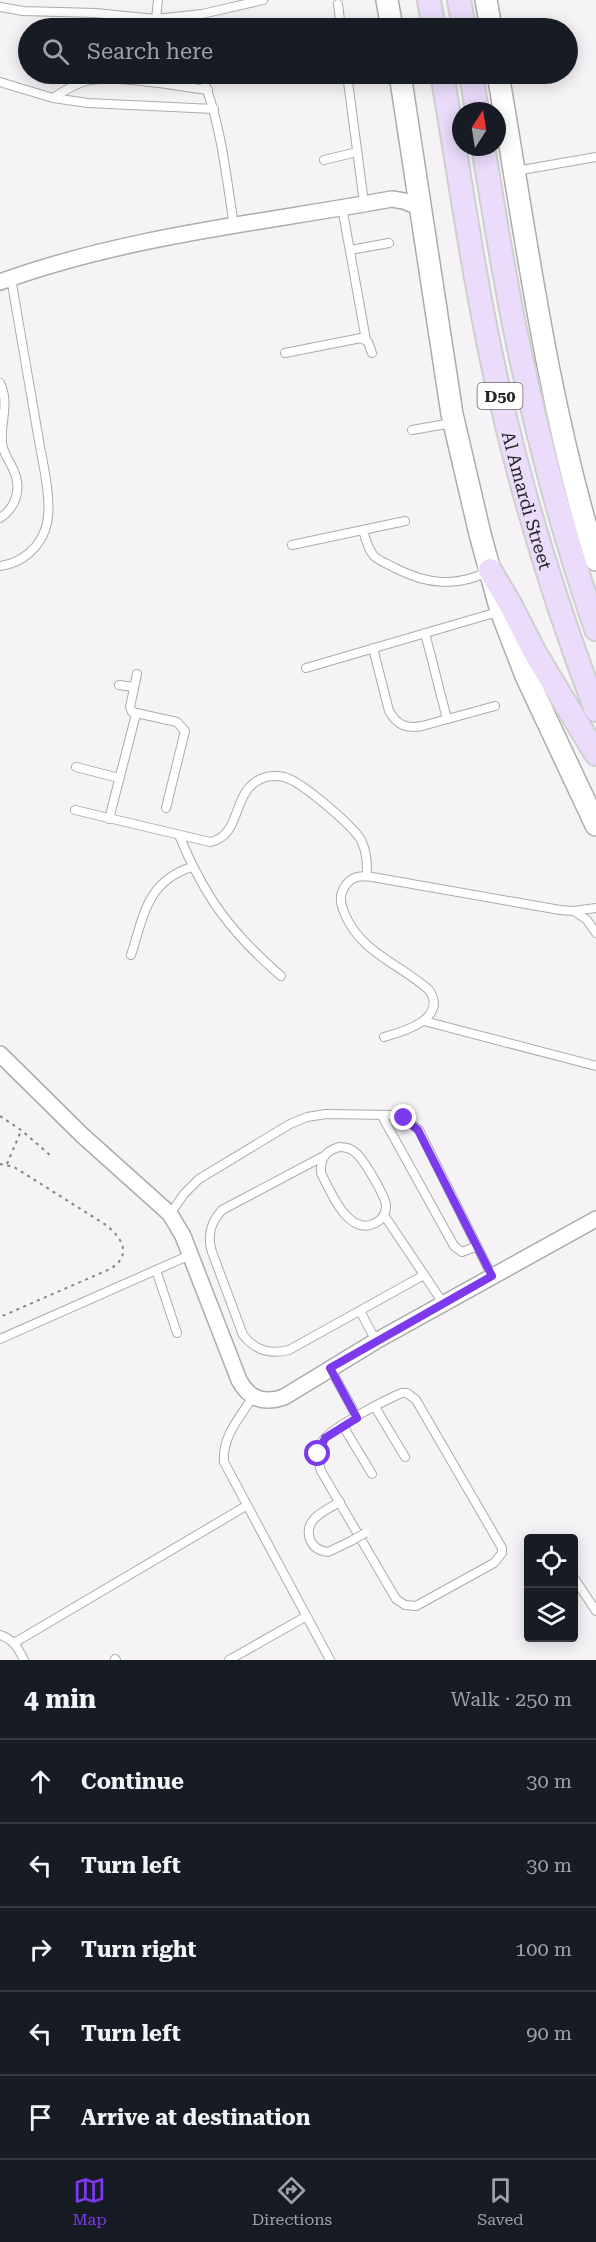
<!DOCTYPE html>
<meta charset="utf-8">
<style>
:root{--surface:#171b24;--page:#20242c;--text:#f1f3f6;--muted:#9ea1a6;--line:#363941;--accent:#7c3aed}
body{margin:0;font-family:"Roboto Serif",serif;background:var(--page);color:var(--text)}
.controls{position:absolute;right:18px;bottom:18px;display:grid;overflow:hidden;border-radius:6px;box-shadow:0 3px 15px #0003}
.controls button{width:54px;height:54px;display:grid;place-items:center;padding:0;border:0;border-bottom:2px solid var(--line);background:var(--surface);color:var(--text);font:30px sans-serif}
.compass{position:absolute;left:452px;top:102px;width:54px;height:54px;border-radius:50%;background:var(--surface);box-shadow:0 3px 15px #0003;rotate:12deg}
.stop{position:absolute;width:18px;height:18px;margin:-14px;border:4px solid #7c3aed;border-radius:50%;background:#fff}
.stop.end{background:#7c3aed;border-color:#fff;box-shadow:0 2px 6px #0008}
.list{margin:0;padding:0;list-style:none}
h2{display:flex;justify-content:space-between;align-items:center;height:78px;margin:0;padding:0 24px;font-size:26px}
h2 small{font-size:20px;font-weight:400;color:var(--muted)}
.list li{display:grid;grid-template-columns:39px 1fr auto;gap:18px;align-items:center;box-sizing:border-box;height:84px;padding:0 24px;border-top:2px solid var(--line)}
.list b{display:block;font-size:22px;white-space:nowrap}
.list em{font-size:20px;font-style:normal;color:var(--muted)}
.icon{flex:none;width:33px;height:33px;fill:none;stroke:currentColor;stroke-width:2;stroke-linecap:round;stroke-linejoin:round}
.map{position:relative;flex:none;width:596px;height:1660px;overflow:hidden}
.search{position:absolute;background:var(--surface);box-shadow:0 3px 15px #0003;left:18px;right:18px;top:18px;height:66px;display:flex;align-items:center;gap:15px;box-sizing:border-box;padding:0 21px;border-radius:33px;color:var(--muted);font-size:22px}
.sheet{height:498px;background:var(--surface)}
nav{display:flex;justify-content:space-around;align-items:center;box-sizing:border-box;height:84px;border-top:2px solid var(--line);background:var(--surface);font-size:16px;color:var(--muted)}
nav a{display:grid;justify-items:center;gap:3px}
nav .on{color:var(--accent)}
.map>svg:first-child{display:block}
</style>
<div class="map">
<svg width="596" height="1660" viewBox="0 0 596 1660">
<rect width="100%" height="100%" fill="#f5f3f6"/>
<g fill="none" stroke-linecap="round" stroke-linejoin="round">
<g stroke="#acabad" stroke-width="10">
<g id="lane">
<path d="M338,4L341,28"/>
<path d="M0,7L23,11L95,13L156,19L202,14L263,0"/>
<path d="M175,17L180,28"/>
<path d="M156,19L158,0"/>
<path d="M201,74C221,122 226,175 234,226"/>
<path d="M347,74L364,203"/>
<path d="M0,82L53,98L88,103L214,109"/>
<path d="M53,98C64,91 74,84 86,81C116,74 176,86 208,90"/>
<path d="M324,160L357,152"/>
<path d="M516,171L596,157"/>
<path d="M342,207L366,340"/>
<path d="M350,250L389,243"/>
<path d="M285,353L361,338L368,342L372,353"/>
<path d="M0,383C10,403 0,422 2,443C3,453 9,460 13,469C22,487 17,507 0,518"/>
<path d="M412,430L452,423"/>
<path d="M363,530C365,538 368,549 374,556C379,561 388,564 395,568C426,584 456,588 489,571"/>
<path d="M292,545L405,521"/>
<path d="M0,566C23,563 42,546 47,523C52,500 43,464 39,441C30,387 20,332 11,278"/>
<path d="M425,633L447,719"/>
<path d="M373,648L389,711C397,725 406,729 422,726L495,706"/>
<path d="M306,668L501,611"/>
<path d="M137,674L130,707L132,712L177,722L185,731L166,808"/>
<path d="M119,685L134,687"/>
<path d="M76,767L119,778"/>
<path d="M75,810L210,842C241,836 232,796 257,781C265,776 275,775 284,777C301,781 352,825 361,840C367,852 367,864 367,876"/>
<path d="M109,819L136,714"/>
<path d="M179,835C204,896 231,933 281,976"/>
<path d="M574,911L587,920L596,933"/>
<path d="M131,955C144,915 147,881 192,867"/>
<path d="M424,1021L596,1066"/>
<path d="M384,1037C406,1031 448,1018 429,990C399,963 360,953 344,912C341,905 339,897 343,890C350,874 363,875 378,878L560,910L574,911L596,908"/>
<path d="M382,1116L454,1246L462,1252L477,1246"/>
<path d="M339,1147C346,1147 351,1148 356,1153C364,1160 386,1197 386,1206C386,1214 381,1221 373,1224C348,1235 330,1191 321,1173C320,1159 325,1151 339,1147Z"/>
<path d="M324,1156L222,1210C210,1223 207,1236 212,1252L243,1335C255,1350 269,1355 289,1350L424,1275"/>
<path d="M170,1214L184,1194L199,1179L290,1124L307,1117L326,1114L392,1115L404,1118L419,1130L492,1276"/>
<path d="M384,1215L443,1303"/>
<path d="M156,1270L177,1333"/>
<path d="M360,1311L376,1341"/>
<path d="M0,1339L190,1255"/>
<path d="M330,1368L357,1417"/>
<path d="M402,1393H407L416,1400L502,1548V1553L494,1563L416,1606L405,1605L396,1599L321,1471C318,1460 316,1449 324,1439C333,1427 387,1399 402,1393Z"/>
<path d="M253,1397C239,1418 222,1437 224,1462L330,1660"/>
<path d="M375,1407L405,1457"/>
<path d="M343,1426L372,1474"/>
<path d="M340,1502C326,1510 303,1519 310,1539C313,1548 320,1551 328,1552L351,1541"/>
<path d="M574,1578L596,1611"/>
<path d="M0,1635C13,1639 18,1648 24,1660"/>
<path d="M14,1643L246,1506"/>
<path d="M115,1659L116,1660"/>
<path d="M229,1660L305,1617"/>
</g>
</g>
<g stroke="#acabad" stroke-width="18">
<g id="street">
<path d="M0,282C126,236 261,223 392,199L404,201L422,209"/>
<path d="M0,1054L82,1135L170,1214L183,1236L239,1380C249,1399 264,1404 284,1397L376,1341L596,1219"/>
</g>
</g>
<g stroke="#acabad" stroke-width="24">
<g id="secondary">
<path d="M387,0L392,28"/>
<path d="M486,0L491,28"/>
<path d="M400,74L452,414L480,534L501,611L526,676L596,825"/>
<path d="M498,74C526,236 547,402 596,560"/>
</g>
</g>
<g stroke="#cfcfcf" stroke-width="26">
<g id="primary">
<path d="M429,0L434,28"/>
<path d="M459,0L464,28"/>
<path id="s1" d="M442,74C460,177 474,281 497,383C522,495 555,603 596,710"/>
<path d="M471,74L477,111"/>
<path d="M483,147C495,216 505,285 520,353C540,447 565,539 596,629"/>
<path d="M490,570L510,604L535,653L596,754"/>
</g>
</g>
<g stroke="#848385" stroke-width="2" stroke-dasharray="3 4.5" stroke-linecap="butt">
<path d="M0,1116L21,1130L50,1155"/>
<path d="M0,1164L14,1167L106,1225C122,1238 133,1255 110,1269L0,1317"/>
<path d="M7,1164L21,1131"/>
</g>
<use href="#lane" stroke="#fff" stroke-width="8"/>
<use href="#street" stroke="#fff" stroke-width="15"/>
<use href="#secondary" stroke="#fff" stroke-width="21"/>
<use href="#primary" stroke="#eadcfa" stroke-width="22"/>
<g stroke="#acabad" stroke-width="10" stroke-linecap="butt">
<path id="lane-bridge" d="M351,1541L365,1533"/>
</g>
<use href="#lane-bridge" stroke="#fff" stroke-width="8"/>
</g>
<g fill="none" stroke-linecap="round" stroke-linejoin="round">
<path stroke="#7c3aed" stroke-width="8" d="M318,1454L325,1438L357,1418L330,1368L492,1276L418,1130L404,1118"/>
</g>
<g text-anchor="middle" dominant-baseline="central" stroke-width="4.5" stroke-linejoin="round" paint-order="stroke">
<rect fill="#fff" stroke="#666667" stroke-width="1.5" x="477.5" y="383" width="45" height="26" rx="4.5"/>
<g font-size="16" font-weight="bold" fill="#252526">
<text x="500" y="396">D50</text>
</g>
<g font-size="18" fill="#252526" stroke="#fff">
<text stroke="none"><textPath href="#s1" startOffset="435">Al Amardi Street</textPath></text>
</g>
</g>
</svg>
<div class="controls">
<button><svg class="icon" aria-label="locate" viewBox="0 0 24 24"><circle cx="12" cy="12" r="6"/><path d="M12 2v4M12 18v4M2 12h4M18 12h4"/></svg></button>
<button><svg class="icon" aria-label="layers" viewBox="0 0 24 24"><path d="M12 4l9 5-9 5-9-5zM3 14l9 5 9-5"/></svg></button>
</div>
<svg class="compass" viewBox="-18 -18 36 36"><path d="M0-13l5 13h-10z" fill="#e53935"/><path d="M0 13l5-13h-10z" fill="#9ea1a6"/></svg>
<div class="stop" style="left:318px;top:1454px"></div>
<div class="stop end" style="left:404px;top:1118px"></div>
<div class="search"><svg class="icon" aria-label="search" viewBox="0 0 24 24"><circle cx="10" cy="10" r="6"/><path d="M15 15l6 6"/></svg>Search here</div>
</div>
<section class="sheet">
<h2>4 min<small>Walk · 250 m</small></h2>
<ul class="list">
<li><svg class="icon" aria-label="ahead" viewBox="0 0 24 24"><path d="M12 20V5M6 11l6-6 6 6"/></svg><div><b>Continue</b></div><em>30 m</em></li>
<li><svg class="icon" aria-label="left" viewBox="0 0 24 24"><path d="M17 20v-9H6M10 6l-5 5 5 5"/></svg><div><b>Turn left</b></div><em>30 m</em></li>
<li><svg class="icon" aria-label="right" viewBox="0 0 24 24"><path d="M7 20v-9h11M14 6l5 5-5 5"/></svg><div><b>Turn right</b></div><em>100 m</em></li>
<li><svg class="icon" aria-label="left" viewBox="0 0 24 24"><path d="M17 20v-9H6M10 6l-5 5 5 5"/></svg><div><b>Turn left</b></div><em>90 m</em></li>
<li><svg class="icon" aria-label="arrive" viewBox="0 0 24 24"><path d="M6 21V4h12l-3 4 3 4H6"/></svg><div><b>Arrive at destination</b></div></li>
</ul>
</section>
<nav>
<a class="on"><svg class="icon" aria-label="map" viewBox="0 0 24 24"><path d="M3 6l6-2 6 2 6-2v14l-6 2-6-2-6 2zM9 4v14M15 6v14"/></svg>Map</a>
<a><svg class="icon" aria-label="directions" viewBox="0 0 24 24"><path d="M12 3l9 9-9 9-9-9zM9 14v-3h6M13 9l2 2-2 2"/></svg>Directions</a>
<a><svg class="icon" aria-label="saved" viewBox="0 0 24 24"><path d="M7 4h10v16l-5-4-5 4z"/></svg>Saved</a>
</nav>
